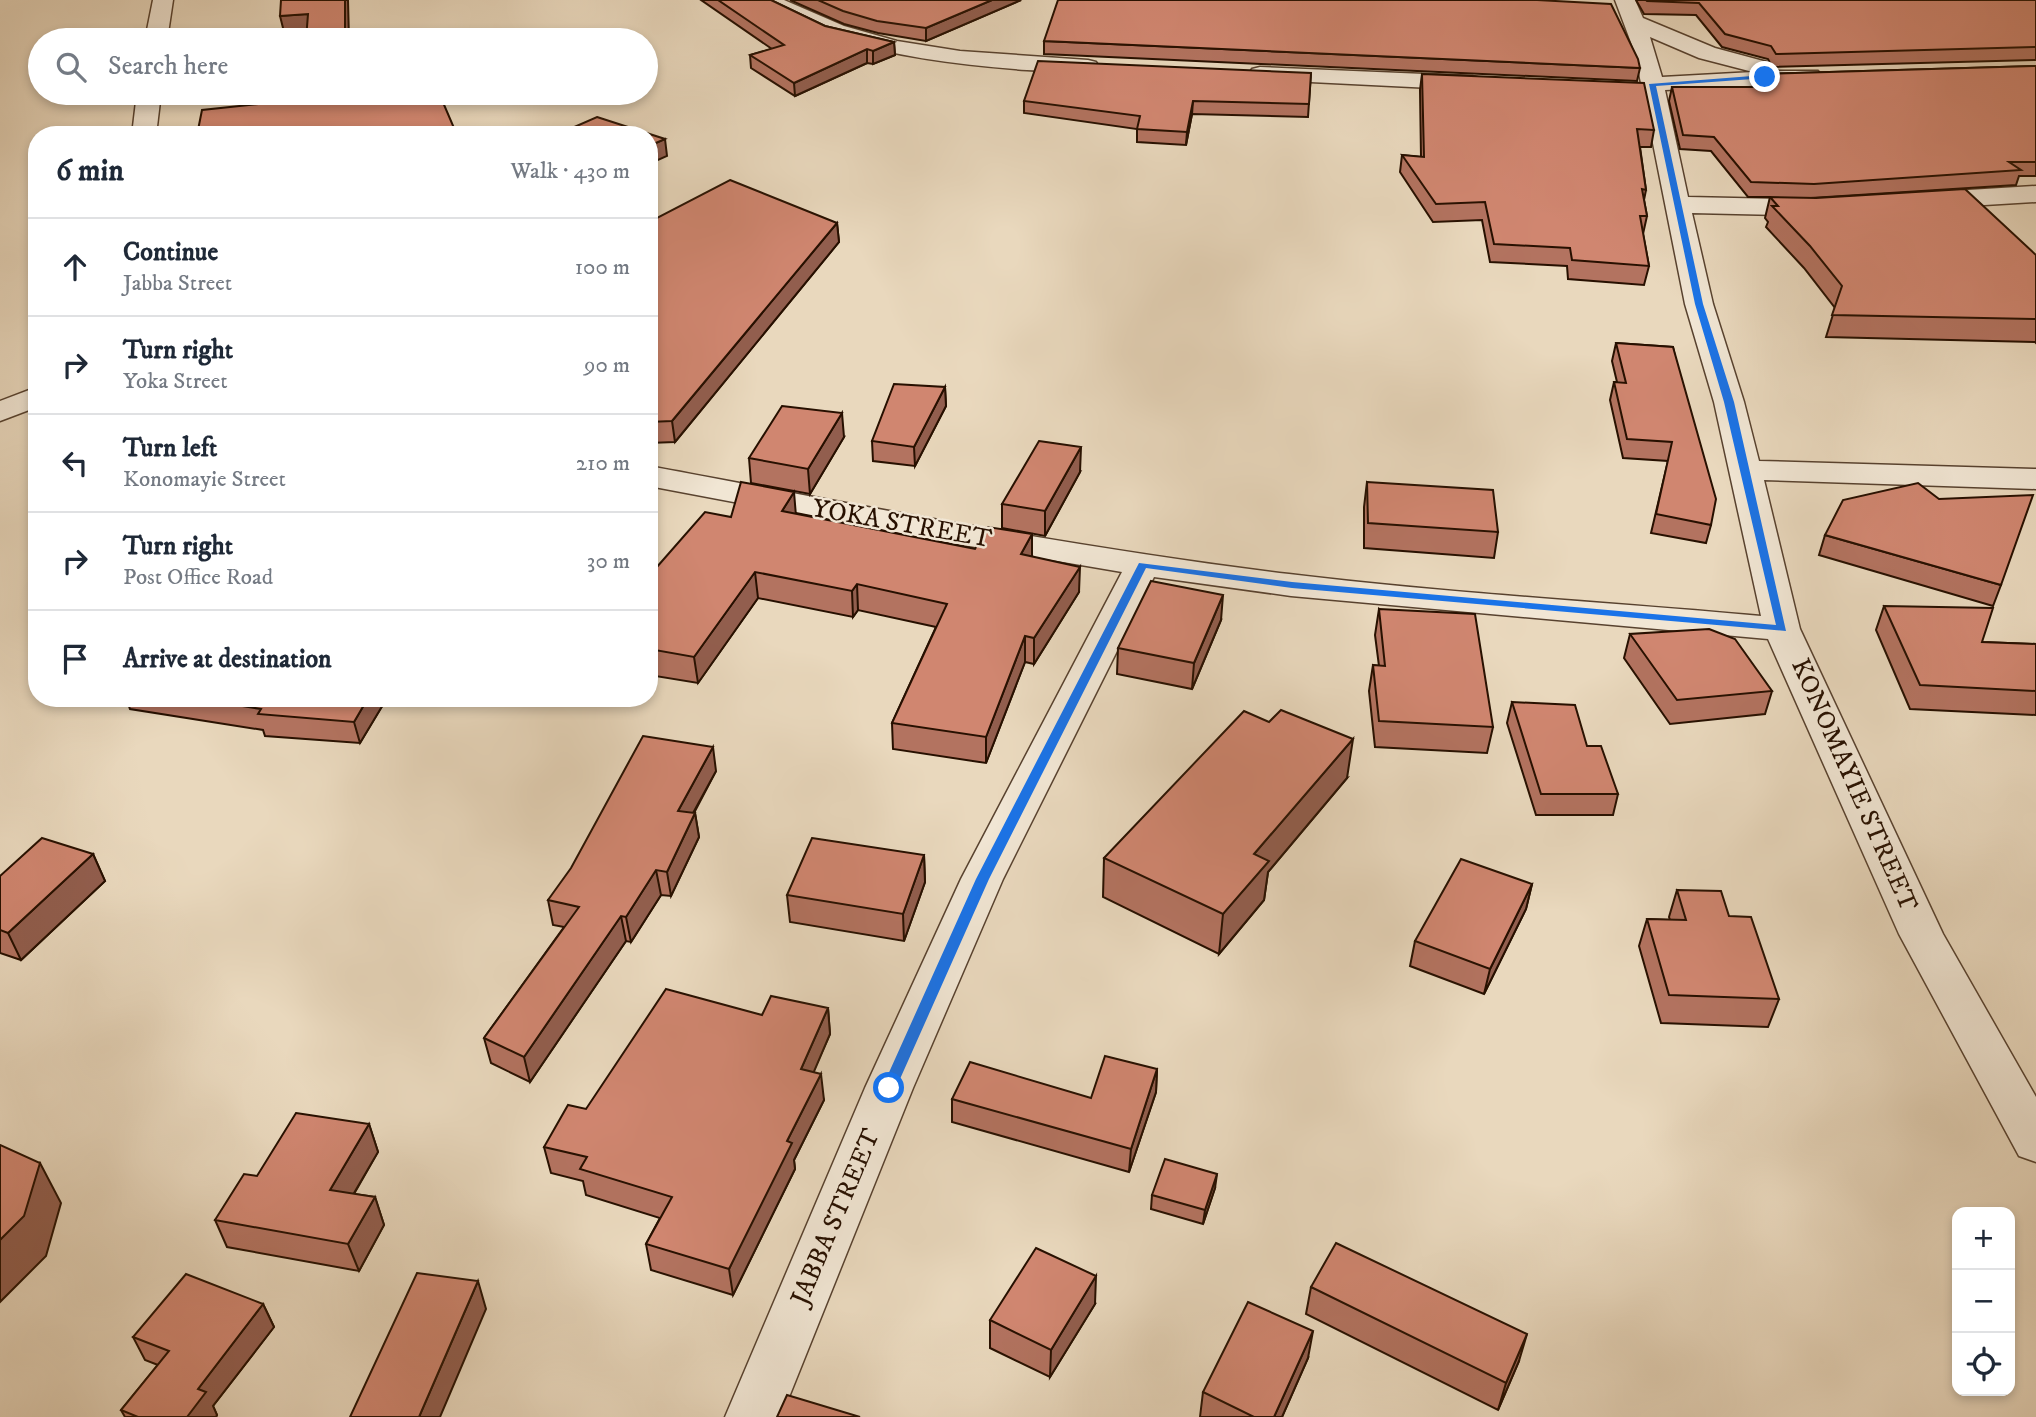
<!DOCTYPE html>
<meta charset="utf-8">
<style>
:root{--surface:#fff;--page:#f6f6f7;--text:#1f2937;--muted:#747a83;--line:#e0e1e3}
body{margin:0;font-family:"IM FELL DW Pica",serif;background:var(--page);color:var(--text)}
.controls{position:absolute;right:21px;bottom:21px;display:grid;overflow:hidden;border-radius:14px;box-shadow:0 4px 10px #0003}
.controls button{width:63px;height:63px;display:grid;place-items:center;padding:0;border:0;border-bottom:2px solid var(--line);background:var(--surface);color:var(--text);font:35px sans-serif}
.stop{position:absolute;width:21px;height:21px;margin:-16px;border:5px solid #1a73e8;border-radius:50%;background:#fff}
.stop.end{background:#1a73e8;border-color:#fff;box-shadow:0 2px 7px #0008}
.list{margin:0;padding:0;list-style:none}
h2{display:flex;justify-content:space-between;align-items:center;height:91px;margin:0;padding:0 28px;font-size:30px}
h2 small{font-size:23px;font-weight:400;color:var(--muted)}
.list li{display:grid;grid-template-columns:46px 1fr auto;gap:21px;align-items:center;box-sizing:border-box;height:98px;padding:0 28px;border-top:2px solid var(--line)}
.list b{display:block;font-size:26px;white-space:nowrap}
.list p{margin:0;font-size:23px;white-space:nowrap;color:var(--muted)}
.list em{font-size:23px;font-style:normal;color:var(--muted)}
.icon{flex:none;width:38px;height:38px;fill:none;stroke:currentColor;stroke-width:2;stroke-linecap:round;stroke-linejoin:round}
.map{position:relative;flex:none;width:2036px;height:1417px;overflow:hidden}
.search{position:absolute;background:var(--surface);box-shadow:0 4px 10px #0003;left:28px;top:28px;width:630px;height:77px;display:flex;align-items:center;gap:18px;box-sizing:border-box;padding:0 24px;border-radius:38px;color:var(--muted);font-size:26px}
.panel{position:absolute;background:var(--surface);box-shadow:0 4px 10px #0003;left:28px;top:126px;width:630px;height:581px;border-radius:28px}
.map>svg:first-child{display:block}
</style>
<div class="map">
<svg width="2036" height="1417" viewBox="0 0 2036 1417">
<rect width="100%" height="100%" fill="#e9d8bd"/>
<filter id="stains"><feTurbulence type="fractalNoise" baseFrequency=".00286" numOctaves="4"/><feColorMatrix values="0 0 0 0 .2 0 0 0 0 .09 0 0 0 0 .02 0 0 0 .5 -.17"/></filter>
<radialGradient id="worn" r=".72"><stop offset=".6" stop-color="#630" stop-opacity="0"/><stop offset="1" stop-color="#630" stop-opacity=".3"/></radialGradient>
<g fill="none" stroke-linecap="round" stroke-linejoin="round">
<g stroke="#58422f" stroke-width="3">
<g id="street">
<path d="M153,0H173L167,40H145Z"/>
<path d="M757,0H784L844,26L897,41L960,51L1088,60L1096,62L1099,67L1096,72C1075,77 1049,71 1027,70C960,65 892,57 828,35C804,27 782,15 760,4Z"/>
<path d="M1615,0H1635L1643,18L1715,48L1767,62L1770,67L1767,71H1818L1821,76L1818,81L1810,83L1665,90L1688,197L1821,200L1830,203L1834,208L1830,213L1821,216L1692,213L1713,304L1744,402L1759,461L2036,469V489L1764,480L1800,629L1943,934L2036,1097V1162L2019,1156L1899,934L1768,639L1291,596L1154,577L1003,879L913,1088L781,1417H725L865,1088L961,879L1122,572L940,541L649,486V466C862,506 1074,548 1289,574C1445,593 1604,602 1761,616L1714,402L1685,304L1635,53ZM1650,37L1699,58L1753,72L1662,77Z"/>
<path d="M1260,67L1472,76L1480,78L1483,83L1480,88L1472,90L1252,79L1249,74L1252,69Z"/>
<path d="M137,93H161L156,135H132Z"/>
<path d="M2036,186V202L1919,209L1910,206L1906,201L1910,196L1919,193Z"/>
<path d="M37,387V407L0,421V401Z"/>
</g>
</g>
<use href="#street" fill="#f1e6d4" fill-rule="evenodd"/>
</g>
<g fill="#b37360" stroke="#271000" stroke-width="2">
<path d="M701,0H771L825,26L894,42L895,55L873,64L867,63L795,96L751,68L750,55L772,49Z"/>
<path d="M790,0H1021L926,41L878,33L844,24Z"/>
<path d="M1636,0H2036V60L1772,67L1768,59L1722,47L1696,15L1644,14Z"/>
<path d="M1044,41L1640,68L1637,81L1044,54Z"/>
<path d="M2036,66V176H2019L2016,185L1811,198L2036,255V343L2035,342L1826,337L1835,308L1804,268L1766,227L1768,222L1765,218L1770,197H1748L1711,151L1680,149L1669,101L1672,87H1756L1759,74Z"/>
<path d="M1311,73L1308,117L1192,114L1186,145L1137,142V129L1024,113V101Z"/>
<path d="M1422,74L1654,130L1651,147H1640L1646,190L1644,200L1647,216L1643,234L1649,266L1644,285L1568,279L1567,266L1490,262L1482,220L1433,222L1400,172L1402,155L1421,157L1420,90Z"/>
<path d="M649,222L837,223L839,242L675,442L649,443Z"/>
<path d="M1616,343L1673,347L1711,525L1706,543L1651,533L1668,461L1623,458L1610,400L1614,382H1617L1612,361Z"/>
<path d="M945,387L946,406L915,466L873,461L872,441Z"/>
<path d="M844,437L810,494L751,483L749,458Z"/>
<path d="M1080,472L1045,536L1002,528V504Z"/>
<path d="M1367,482L1498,532L1494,558L1364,548V507Z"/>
<path d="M796,513L975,549L1032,534V556L1079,592L1034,664L1025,662L986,763L893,749L892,723L936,627L858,610L853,617L758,598L698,683L649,675V576L731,517Z"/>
<path d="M1825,535L2001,585L1993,606L1819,555Z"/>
<path d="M1884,606L1982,642L2036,644V715L1910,709L1876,630Z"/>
<path d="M1379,609L1493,727L1487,753L1375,747L1369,691L1373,665L1379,666L1375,635Z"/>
<path d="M1221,620L1192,689L1117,674L1118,648Z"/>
<path d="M1630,634L1772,691L1765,714L1670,724L1624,658Z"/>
<path d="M126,698H387L360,743L265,736L263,730L130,709Z"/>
<path d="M1512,702L1587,746L1618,794L1613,815H1536L1507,723Z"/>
<path d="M716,771L694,813H695L699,837L671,896L661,895L631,942L626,941L530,1082L491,1063L484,1038L564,927L553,925L548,900Z"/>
<path d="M1347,778L1268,872L1264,900L1219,954L1103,897L1104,858Z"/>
<path d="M93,854L105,881L21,960L0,953V876Z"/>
<path d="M924,855L925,882L904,941L790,922L787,895Z"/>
<path d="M1532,884L1526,909L1484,994L1410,966L1415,941Z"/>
<path d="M1677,890L1729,916L1779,999L1768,1027L1661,1023L1639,946L1647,919L1670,920L1669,917Z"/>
<path d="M828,1008L830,1034L813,1072L824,1100L794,1160L795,1169L733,1295L651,1270L646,1244L660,1218L586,1195L583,1181L551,1173L544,1147L586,1109L762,1015Z"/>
<path d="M1157,1069L1156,1092L1129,1172L952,1122V1099L1091,1098Z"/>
<path d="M369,1124L378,1152L354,1194L375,1197L384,1225L359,1271L227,1247L215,1220Z"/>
<path d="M1215,1188L1203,1224L1151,1209L1152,1195Z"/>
<path d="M1311,1287L1519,1361L1498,1410L1306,1314Z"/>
<path d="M263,1304L274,1327L213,1406L217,1415L216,1417H125L121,1410L158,1365L145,1360L133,1337Z"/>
<path d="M1095,1304L1050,1377L990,1348V1320Z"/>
<path d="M1308,1358L1282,1417H1200L1203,1392Z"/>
</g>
<g fill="#925e4e" stroke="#271000" stroke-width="2">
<path d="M345,0H348L349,40H345Z"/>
<path d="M992,0H1021L926,41V28Z"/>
<path d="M308,14L312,29L284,32L280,16Z"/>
<path d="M894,42L895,55L873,64V51Z"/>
<path d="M867,49V63L795,96L794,83Z"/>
<path d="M1193,101L1192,114L1186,145L1187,132Z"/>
<path d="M665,139L667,156L649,164V146Z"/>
<path d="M837,223L839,242L675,442L672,421Z"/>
<path d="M945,387L946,406L915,466L914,447Z"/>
<path d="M842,413L844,437L810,494L808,469Z"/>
<path d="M1081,447L1080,472L1045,536V511Z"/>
<path d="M794,492L796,516L782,511Z"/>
<path d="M1032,534V559L1021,554Z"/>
<path d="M1080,567L1079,592L1034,664V638Z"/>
<path d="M755,572L758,598L698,683L694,657Z"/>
<path d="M857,584L858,610L853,617L852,591Z"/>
<path d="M1223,595L1221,620L1192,689L1194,663Z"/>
<path d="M1025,636V662L986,763V737Z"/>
<path d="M368,698H387L360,743L354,722Z"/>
<path d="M1353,739L1347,778L1268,872L1264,900L1219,954L1223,914L1254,854Z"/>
<path d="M713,747L716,771L681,835L678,811Z"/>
<path d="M695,813L699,837L671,896L667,872Z"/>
<path d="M93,854L105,881L21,960L8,933Z"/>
<path d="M924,855L925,882L904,941L903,914Z"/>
<path d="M656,870L661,895L631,942L626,917Z"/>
<path d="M1532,884L1526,909L1484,994L1490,969Z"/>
<path d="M621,916L626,941L530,1082L524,1057Z"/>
<path d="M828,1008L830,1034L804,1095L801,1069Z"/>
<path d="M1157,1069L1156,1092L1129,1172L1131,1149Z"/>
<path d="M821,1074L824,1100L794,1160L795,1169L733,1295L729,1269L787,1141Z"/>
<path d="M369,1124L378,1152L340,1217L330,1190Z"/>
<path d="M40,1163L61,1203L46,1256L0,1302V1240Z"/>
<path d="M1217,1174L1215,1188L1203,1224L1205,1210Z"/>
<path d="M375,1197L384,1225L359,1271L348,1244Z"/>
<path d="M1096,1276L1095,1304L1050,1377L1051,1350Z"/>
<path d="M478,1281L486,1309L440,1417H419Z"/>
<path d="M263,1304L274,1327L213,1406L217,1415L216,1417H187L198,1389Z"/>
<path d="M1313,1331L1308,1358L1282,1417H1274Z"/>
<path d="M1527,1334L1519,1361L1498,1410L1506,1383Z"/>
</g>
<g fill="#d08670" stroke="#271000" stroke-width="2">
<path d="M281,0H345V40H306L308,14L280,16Z"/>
<path d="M718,0H771L825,26L894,42L873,51L867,49L794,83L750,55L784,45Z"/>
<path d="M818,0H992L926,28L877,21L843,11Z"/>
<path d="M1058,0H1537L1611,4L1638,59L1640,68L1044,41Z"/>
<path d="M1646,0H2036V47L1776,54L1771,46L1725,34L1699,3L1647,1Z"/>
<path d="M1038,61L1311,73L1309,104L1193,101L1187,132L1137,129L1140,116L1024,101Z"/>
<path d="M2036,66V162H2009L2021,170L1814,184L1751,182L1714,137L1683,135L1672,87H1770L1759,74Z"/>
<path d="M1422,74L1644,83L1654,130L1637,129L1646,190L1642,189L1647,216H1640L1649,266L1572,260L1570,248L1494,244L1485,202L1436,204L1402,155L1424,157Z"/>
<path d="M298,93H439L457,135H197L202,110L295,100Z"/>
<path d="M597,117L665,139L649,146V135H556Z"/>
<path d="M730,180L837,223L672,421L649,422V222Z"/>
<path d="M1965,189L2036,255V319L1832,315L1842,286L1810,246L1772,206H1778L1770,197L1816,198Z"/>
<path d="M1616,343L1673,347L1716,499L1711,525L1656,514L1672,442L1627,439L1614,382L1626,383Z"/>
<path d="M894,384L945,387L914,447L872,441Z"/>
<path d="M782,406L842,413L808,469L749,458Z"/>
<path d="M1039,441L1081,447L1045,511L1002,504Z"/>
<path d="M741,482L794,492L782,511L975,549L988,527L1032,534L1021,554L1080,567L1034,638L1025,636L986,737L892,723L947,604L857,584L852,591L755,572L694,657L649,649V587L655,580L649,579V576L705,512L731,517Z"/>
<path d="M1367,482L1493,490L1498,532L1368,523Z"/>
<path d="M1918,483L1939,499L2033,495L2001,585L1825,535L1843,500Z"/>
<path d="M1151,581L1223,595L1194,663L1118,648Z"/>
<path d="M1884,606L1993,608L1982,642L2036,644V691L1920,685Z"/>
<path d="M1379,609L1475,614L1493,727L1379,721L1373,665L1385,666Z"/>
<path d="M1709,629L1735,639L1772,691L1677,700L1630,634Z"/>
<path d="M193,698H368L354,722L258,714L261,709Z"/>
<path d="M1512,702L1575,705L1587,746H1601L1618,794H1541Z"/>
<path d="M1281,710L1353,739L1254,854L1269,861L1223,914L1104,858L1244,711L1269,722Z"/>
<path d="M643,736L713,747L678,811L695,813L667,872L656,870L626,917L621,916L524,1057L484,1038L579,907L548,900L571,868Z"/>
<path d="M42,838L93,854L8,933L0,930V876Z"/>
<path d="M812,838L924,855L903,914L787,895Z"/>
<path d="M1461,859L1532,884L1490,969L1415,941Z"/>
<path d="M1677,890L1721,891L1729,916L1751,917L1779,999L1669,995L1647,919L1686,920Z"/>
<path d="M666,989L762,1015L771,996L828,1008L801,1069L821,1074L787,1141L792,1143L729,1269L646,1244L672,1197L580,1169L587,1157L544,1147L568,1105L586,1109Z"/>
<path d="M1105,1056L1157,1069L1131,1149L952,1099L970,1062L1091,1098Z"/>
<path d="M296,1113L369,1124L330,1190L375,1197L348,1244L215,1220L244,1174L257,1176Z"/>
<path d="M0,1145L40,1163L24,1216L0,1240Z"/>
<path d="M1165,1159L1217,1174L1205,1210L1152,1195Z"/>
<path d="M1336,1243L1527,1334L1506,1383L1311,1287Z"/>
<path d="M1036,1248L1096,1276L1051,1350L990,1320Z"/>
<path d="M417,1273L478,1281L419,1417H350Z"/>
<path d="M186,1274L263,1304L198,1389L206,1392L187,1417H138L121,1410L169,1351L133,1337Z"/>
<path d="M1248,1302L1313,1331L1274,1417H1254L1203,1392Z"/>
<path d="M787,1395L860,1417H777Z"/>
</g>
<path fill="#1a73e8" d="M1765,75L1767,78L1656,86L1703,304L1734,402L1786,631L1292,588L1146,568L989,879L896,1088L889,1094L884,1092L882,1088L976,879L1139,563L1292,582L1776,625L1724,402L1695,304L1649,84Z"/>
<g text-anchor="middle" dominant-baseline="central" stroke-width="5" stroke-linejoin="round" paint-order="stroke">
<g font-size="26" fill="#271000" stroke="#f1e6d4">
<text transform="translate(902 524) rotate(10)">YOKA STREET</text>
<text transform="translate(1854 785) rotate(66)">KONOMAYIE STREET</text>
<text transform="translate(836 1217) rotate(-67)">JABBA STREET</text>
</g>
</g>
<rect width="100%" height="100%" filter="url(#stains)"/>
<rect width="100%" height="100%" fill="url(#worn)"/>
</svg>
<div class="controls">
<button>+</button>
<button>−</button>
<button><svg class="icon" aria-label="locate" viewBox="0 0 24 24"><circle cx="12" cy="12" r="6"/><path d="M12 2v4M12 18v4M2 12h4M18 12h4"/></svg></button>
</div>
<div class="stop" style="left:889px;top:1088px"></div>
<div class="stop end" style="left:1765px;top:77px"></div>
<div class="search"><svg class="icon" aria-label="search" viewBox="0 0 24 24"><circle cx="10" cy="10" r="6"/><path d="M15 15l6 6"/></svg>Search here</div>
<section class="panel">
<h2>6 min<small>Walk · 430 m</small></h2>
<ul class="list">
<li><svg class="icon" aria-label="ahead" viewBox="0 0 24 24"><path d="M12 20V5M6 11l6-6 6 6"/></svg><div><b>Continue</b><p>Jabba Street</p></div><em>100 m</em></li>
<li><svg class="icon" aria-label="right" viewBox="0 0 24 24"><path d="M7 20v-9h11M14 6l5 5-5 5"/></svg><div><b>Turn right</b><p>Yoka Street</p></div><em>90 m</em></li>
<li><svg class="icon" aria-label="left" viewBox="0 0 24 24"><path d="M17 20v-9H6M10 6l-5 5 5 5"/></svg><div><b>Turn left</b><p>Konomayie Street</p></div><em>210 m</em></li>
<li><svg class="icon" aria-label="right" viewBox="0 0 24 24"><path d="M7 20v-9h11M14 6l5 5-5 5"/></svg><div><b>Turn right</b><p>Post Office Road</p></div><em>30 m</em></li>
<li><svg class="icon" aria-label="arrive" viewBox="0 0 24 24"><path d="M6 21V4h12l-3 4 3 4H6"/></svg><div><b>Arrive at destination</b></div></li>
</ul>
</section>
</div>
